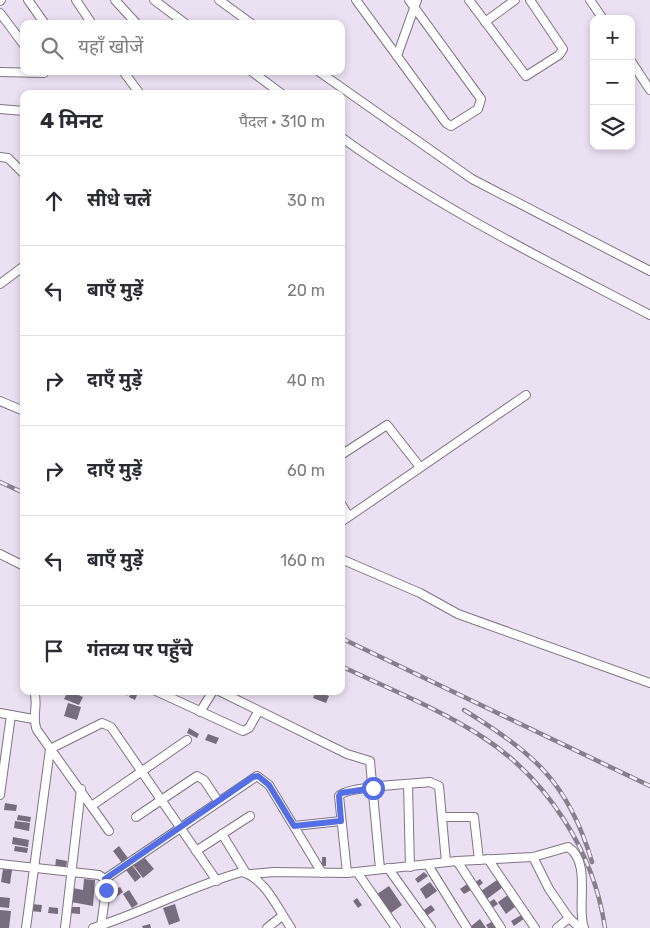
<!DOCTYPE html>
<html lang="hi">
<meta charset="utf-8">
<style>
:root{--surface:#fff;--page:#f2f2f3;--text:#2b2b33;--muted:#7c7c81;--line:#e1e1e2}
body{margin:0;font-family:Rubik,"Noto Sans Devanagari",sans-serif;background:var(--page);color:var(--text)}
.controls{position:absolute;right:15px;top:15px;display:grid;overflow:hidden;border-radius:10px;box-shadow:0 2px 8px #0003}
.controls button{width:45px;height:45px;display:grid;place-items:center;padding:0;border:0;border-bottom:1px solid var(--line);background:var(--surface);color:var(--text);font:25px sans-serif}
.stop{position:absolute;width:15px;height:15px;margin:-11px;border:4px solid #546fe5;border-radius:50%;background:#fff}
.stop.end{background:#546fe5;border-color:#fff;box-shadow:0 1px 5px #0008}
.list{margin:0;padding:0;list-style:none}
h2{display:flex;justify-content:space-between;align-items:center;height:65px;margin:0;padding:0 20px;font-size:21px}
h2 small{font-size:16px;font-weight:400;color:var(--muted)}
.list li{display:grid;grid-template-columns:32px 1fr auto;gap:15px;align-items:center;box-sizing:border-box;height:90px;padding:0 20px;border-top:1px solid var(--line)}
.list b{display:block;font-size:19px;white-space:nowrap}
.list em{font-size:16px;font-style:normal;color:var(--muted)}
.icon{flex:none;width:28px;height:28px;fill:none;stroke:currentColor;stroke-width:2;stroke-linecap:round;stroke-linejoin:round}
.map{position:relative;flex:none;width:650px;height:928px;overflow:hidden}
.search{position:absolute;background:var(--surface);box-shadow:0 2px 8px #0003;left:20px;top:20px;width:325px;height:55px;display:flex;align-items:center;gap:12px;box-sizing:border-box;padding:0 18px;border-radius:10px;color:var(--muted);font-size:19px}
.panel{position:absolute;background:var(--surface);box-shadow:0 2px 8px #0003;left:20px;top:90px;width:325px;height:605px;border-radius:10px}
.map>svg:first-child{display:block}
</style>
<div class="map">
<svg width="650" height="928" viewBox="0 0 650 928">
<rect width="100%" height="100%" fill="#ece0f3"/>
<g fill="#786d7e">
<path d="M68,691L83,697L79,705L64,699Z"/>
<path d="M121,691H129L127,696Z"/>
<path d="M316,691L329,696L326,703L313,698Z"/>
<path d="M131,692L137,695L135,700L129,697Z"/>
<path d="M68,703L81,707L77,720L64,716Z"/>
<path d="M189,728L199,734L197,738L187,733Z"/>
<path d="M208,734L219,738L216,744L205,740Z"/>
<path d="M5,803L17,805L16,811L4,810Z"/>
<path d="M18,815L31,817L30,822L17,820Z"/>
<path d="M15,821L30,823L29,831L14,828Z"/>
<path d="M13,837L29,840L28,847L12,844Z"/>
<path d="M15,846L28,848L27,853L14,851Z"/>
<path d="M119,846L128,858L122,863L113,851Z"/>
<path d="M144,857L154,869L143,878L133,865Z"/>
<rect x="322" y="857" width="4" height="9"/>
<path d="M56,859L67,861L66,869L55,868Z"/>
<path d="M132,865L141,877L135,882L126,870Z"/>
<path d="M3,869L12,870L10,884L1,882Z"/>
<path d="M424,872L428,876L418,883L415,879Z"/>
<path d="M84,879L95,880L93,906L71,902L73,888L83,890Z"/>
<path d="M480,879L483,883L475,889L472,884Z"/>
<path d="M497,880L503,887L487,899L481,891Z"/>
<path d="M430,882L437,891L426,899L420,889Z"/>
<path d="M467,884L471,890L464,894L460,889Z"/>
<path d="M389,886L402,905L391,913L377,894Z"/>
<path d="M120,887L123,892L112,900L108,894Z"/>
<path d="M129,890L138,904L132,908L123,894Z"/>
<path d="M508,895L516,906L506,914L498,902Z"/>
<path d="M0,897L10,898L9,908L0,907Z"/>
<path d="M357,898L362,905L358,908L353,901Z"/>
<path d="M494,899L498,904L492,908L488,903Z"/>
<path d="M31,904L42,905L41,912L30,911Z"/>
<path d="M175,904L180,921L169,925L163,908Z"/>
<path d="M431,905L435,910L425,917L421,912Z"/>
<path d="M49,907L58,908V914L48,913Z"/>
<path d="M69,907H80V914L69,913Z"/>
<path d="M0,910L11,911L9,928H0Z"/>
<path d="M523,914L525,918L514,926L511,921Z"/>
<path d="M480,919L486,928H471L470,927Z"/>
<path d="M493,921L498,928H488L486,925Z"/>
<path d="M150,924L151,928H143L142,926Z"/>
</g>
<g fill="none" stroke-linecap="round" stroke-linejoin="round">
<g stroke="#7f7485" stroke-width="10">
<g id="minor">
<path d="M28,0L45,24"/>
<path d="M76,0L92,24"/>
<path d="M115,0L137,24"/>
<path d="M154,0L186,24"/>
<path d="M219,0L252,24"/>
<path d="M356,0L446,123L451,126L478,109L481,99L409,0"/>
<path d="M469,0L526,76L559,55L563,49L530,0"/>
<path d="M590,0L603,19"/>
<path d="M0,1L1,0"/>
<path d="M0,13L24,45"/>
<path d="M485,22L515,0"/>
<path d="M397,56L417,0"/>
<path d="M631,61L650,90"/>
<path d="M123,71L140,94"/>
<path d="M251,71L282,94"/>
<path d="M318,71L472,179L650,271"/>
<path d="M0,72L44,73L43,71"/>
<path d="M0,109L24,111"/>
<path d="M341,137C437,207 545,260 650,315"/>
<path d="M0,157L8,158L24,174"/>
<path d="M0,284L24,266"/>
<path d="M0,401L24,411"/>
<path d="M341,455L387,425L420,467"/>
<path d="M341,504L348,515"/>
<path d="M341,522L526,395"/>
<path d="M0,554L24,566"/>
<path d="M341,559L420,593L458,614L650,683"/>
<path d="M34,691C39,705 31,717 37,730L109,831"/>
<path d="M156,691L243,731L249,728L258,712"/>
<path d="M219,691L347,754L370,761L380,869"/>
<path d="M200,712L213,691"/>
<path d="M0,713L33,719"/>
<path d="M408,784L410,867"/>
<path d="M0,795L11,715"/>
<path d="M93,805L187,740"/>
<path d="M136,817L197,776L204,780L218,801"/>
<path d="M443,817H474L479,860"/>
<path d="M294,826L341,821"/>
<path d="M222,834L246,873"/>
<path d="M196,851L250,816"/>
<path d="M533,857L549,889L569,918L557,928"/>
<path d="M488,859L535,928"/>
<path d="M457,861L501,928"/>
<path d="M0,864L99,875L105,879L106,890L101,926"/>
<path d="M428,865L467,928"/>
<path d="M388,868L431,928"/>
<path d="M357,872L396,928"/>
<path d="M347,873L339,796C346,786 415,784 430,782L439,786L446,862"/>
<path d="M251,874L274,872L347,873L457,861L533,857L568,847C592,862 576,907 584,928"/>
<path d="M105,879L257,776L269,785L322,873"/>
<path d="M569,918L580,928"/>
<path d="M26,928L50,749L102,723L111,727L217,881"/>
<path d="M65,928L81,789"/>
<path d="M93,928C144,912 191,886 242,872C266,879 277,908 291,928"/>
<path d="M267,928L282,916"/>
</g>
</g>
<use href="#minor" stroke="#fff" stroke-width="8"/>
<g stroke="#877f8c" stroke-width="4.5">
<g id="rail">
<path d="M0,482L24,493"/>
<path d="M341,638L650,786"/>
<path d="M341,666C389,689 440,709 484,738C548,780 594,852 605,928"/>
<path d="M464,710C533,753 568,781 592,862"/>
</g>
</g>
<use href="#rail" stroke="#f8eefe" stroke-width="2.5" stroke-dasharray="8" stroke-linecap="butt"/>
</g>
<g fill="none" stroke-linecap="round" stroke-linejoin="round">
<path stroke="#546fe5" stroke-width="6" d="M106,890L105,879L253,777L258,776L269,785L294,826L341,821L339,796L341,793L373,788"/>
</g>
</svg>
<div class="controls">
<button>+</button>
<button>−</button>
<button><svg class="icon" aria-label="layers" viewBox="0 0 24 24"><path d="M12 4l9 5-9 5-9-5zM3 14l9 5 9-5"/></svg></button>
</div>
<div class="stop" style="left:373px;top:788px"></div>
<div class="stop end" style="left:106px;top:890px"></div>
<div class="search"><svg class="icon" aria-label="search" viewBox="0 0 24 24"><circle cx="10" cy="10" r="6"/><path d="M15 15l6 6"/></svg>यहाँ खोजें</div>
<section class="panel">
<h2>4 मिनट<small>पैदल · 310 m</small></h2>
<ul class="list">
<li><svg class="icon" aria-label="ahead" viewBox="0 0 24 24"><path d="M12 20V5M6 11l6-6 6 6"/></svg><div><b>सीधे चलें</b></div><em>30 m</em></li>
<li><svg class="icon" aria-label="left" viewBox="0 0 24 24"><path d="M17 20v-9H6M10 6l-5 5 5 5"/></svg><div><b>बाएँ मुड़ें</b></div><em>20 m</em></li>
<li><svg class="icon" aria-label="right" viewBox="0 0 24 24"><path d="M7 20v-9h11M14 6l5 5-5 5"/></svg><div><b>दाएँ मुड़ें</b></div><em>40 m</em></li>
<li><svg class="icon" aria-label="right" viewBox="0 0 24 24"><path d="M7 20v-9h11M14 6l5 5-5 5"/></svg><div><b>दाएँ मुड़ें</b></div><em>60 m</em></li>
<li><svg class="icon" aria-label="left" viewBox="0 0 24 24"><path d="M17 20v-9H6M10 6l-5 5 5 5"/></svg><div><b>बाएँ मुड़ें</b></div><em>160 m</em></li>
<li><svg class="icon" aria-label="arrive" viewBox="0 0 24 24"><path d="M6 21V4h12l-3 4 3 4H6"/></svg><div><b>गंतव्य पर पहुँचे</b></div></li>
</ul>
</section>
</div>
